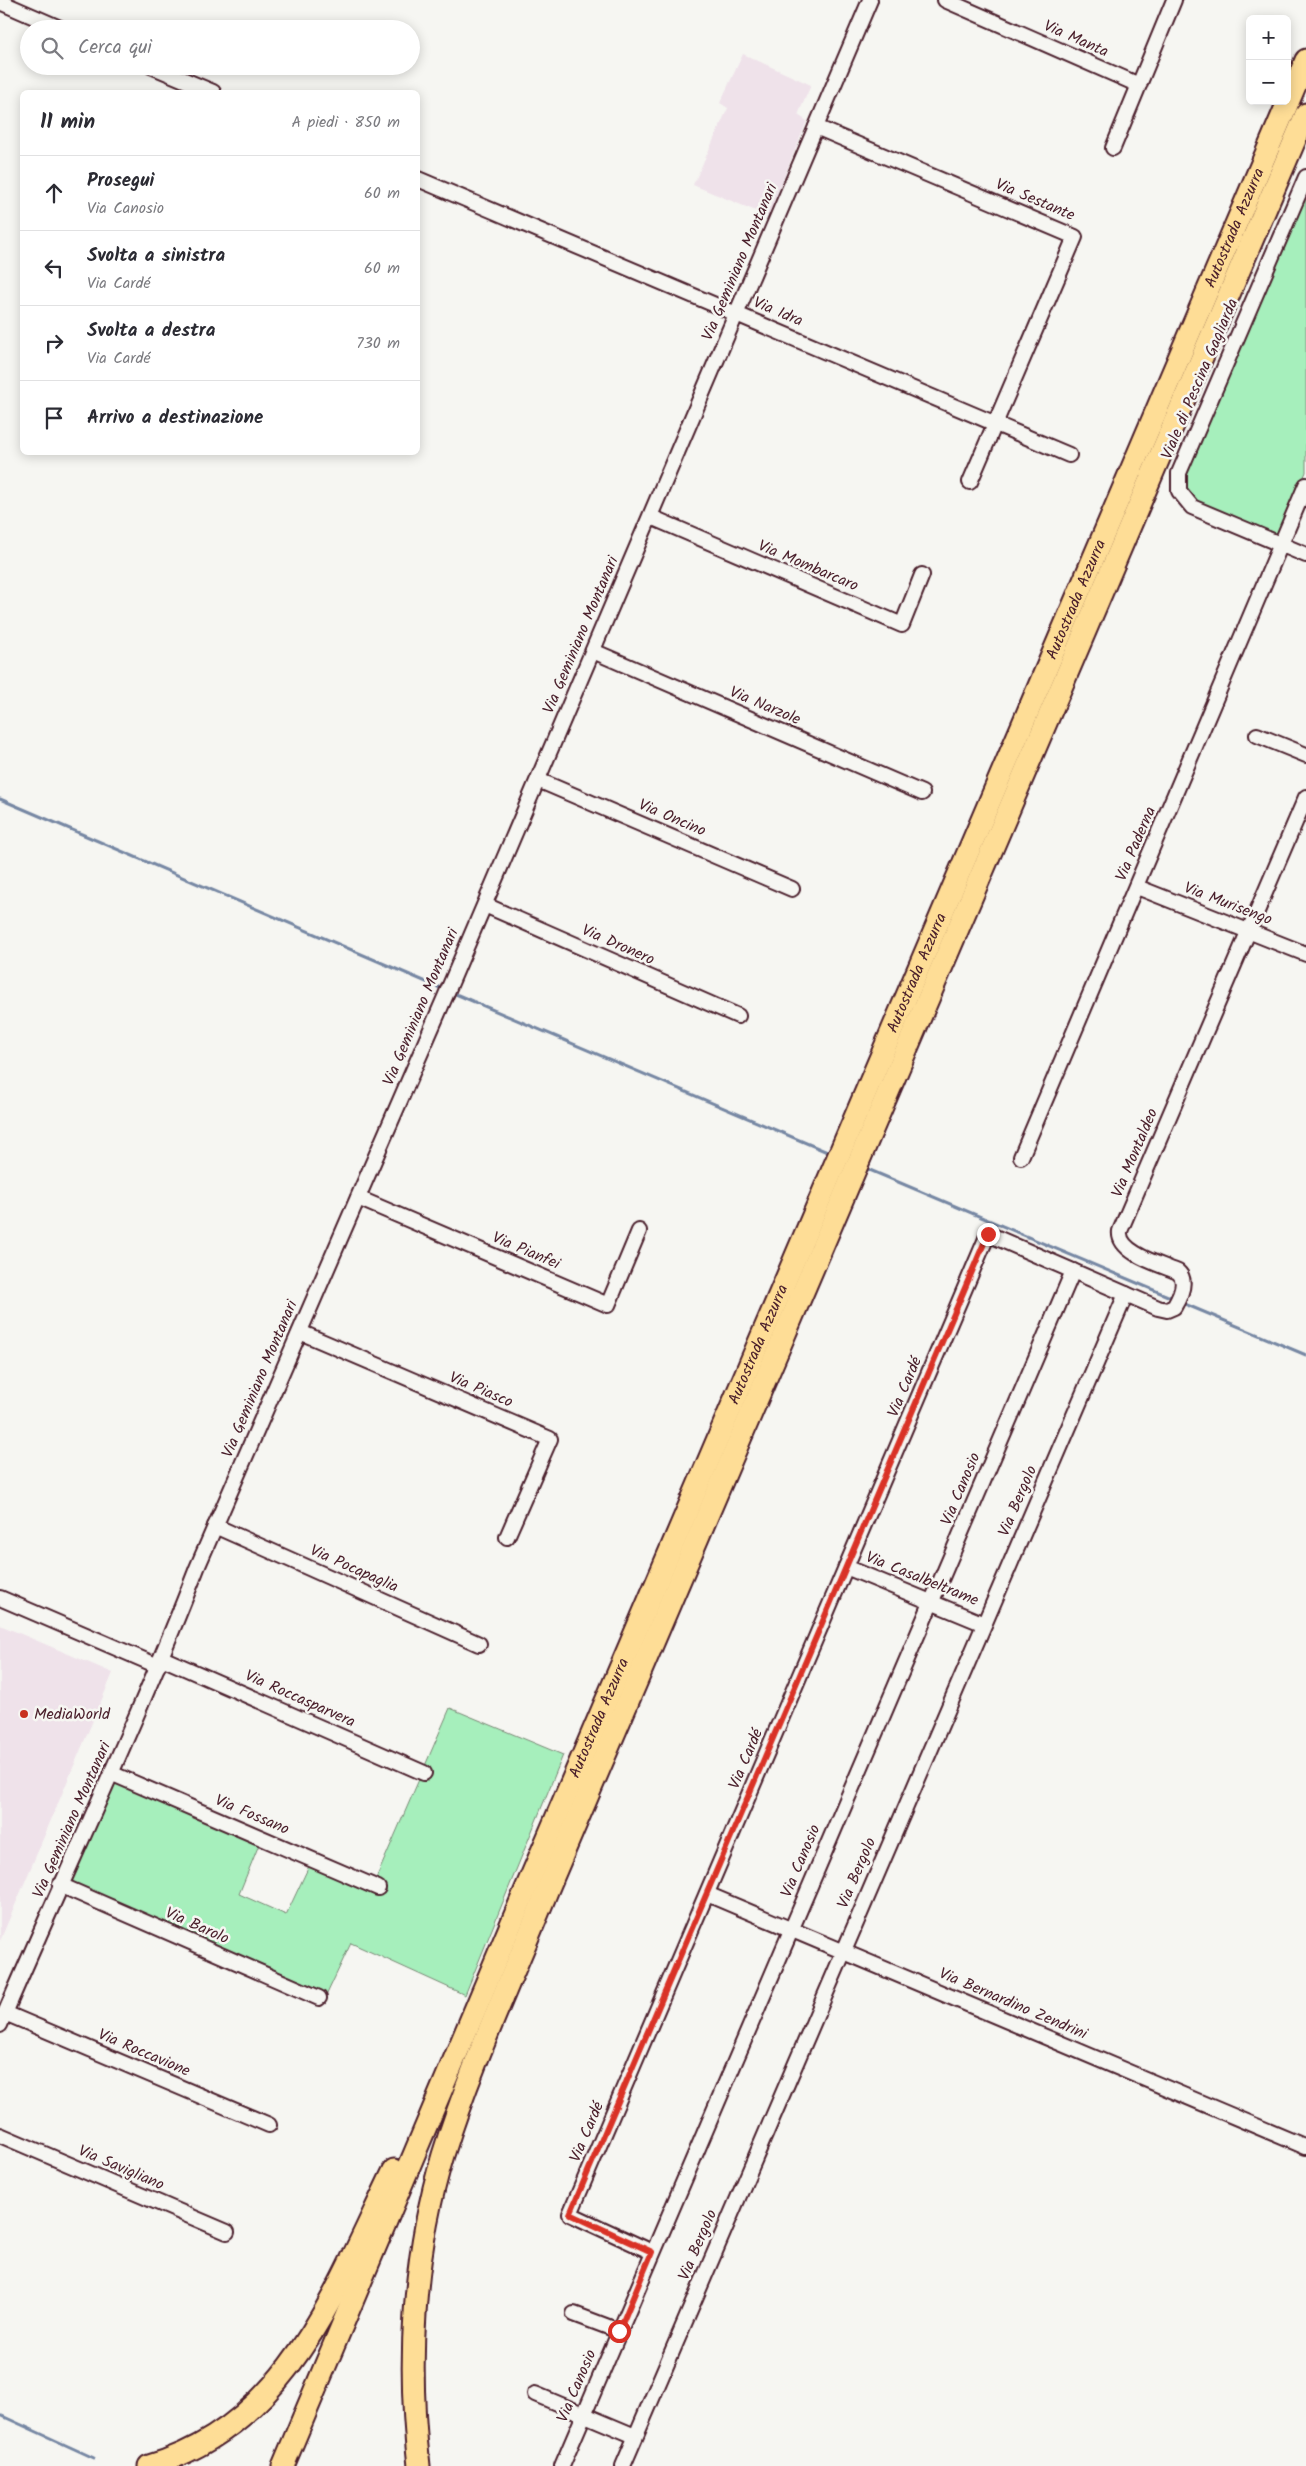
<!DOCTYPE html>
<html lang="it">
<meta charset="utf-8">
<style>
:root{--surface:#fff;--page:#f2f2f3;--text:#2b2b33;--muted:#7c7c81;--line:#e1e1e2}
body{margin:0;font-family:Kalam,sans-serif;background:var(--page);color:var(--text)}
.controls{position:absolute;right:15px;top:15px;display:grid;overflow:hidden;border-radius:8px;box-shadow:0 2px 12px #0003}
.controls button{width:45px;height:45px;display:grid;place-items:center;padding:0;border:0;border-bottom:1px solid var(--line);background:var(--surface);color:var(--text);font:25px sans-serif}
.stop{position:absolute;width:15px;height:15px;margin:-11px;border:4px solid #d93025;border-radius:50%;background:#fff}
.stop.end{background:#d93025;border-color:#fff;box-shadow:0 1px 5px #0008}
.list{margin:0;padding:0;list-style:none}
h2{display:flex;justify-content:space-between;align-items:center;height:65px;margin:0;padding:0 20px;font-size:21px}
h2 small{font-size:16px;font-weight:400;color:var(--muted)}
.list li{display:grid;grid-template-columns:32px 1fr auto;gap:15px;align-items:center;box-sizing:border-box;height:75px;padding:0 20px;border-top:1px solid var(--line)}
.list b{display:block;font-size:19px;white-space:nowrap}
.list p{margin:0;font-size:16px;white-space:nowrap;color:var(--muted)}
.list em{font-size:16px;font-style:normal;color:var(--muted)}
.icon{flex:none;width:28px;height:28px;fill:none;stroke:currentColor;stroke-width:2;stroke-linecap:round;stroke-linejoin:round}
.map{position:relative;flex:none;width:1306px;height:2466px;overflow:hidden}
.search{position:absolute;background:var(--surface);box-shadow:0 2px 12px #0003;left:20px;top:20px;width:400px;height:55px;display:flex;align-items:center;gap:12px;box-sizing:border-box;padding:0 18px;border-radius:28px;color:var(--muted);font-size:19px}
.panel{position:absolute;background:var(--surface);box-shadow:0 2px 12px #0003;left:20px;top:90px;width:400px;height:365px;border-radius:8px}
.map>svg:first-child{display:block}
</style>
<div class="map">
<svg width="1306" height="2466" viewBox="0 0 1306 2466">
<rect width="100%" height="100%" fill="#f6f6f2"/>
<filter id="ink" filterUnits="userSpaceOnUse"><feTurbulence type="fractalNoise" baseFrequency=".02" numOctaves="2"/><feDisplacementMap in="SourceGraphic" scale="10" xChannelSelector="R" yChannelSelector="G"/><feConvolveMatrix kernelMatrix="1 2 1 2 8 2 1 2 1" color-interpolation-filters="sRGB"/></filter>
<g filter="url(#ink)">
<g fill="#efe2ea">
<path d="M743,54L811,85L798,115L807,121L768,216L693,185L728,108L720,103Z"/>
<path d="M0,1625L113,1673L0,1941Z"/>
</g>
<g fill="#a6efbc" stroke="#788774">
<path d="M1306,191V472L1278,538L1197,503L1184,486L1183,474Z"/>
<path d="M450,1708L563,1755L465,1995L351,1943L326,1996L69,1886L116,1780L260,1842L239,1894L286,1915L310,1864L372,1888Z"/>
</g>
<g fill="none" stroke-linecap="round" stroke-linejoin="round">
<g stroke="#7687a3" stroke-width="3">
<path d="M0,799L445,990"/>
<path d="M451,992L832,1154"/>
<path d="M865,1168L1175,1299"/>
<path d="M1180,1302L1306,1355"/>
<path d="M0,2415L94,2458"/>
</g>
<g stroke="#4a1f2b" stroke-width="18">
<g id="minor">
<path d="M945,0L1139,85"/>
<path d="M0,2L62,29"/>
<path d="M151,66L213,92"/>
<path d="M816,127L1075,237L970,482"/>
<path d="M1113,148L1174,0"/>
<path d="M1306,177L1179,473V491L1192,507L1306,555"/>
<path d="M418,179L1069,455"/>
<path d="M651,517L902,625L922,575"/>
<path d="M593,651L922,793"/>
<path d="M1257,735L1306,755"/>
<path d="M538,780L792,889"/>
<path d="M1137,887L1306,954"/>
<path d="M485,905L738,1016"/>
<path d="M1021,1157L1306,485"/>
<path d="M358,1198L608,1305L639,1231"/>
<path d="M300,1332L550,1439L507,1537"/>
<path d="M215,1526L479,1644"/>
<path d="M846,1567L984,1624"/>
<path d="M0,1598L158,1666"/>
<path d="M162,1658L424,1773"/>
<path d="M113,1774L378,1888"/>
<path d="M60,1885L319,1998"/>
<path d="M707,1894L1306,2147"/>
<path d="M5,2013L269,2125"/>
<path d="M0,2025C65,1873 137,1723 197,1568L445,997L870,0"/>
<path d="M0,2135L227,2232"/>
<path d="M652,2252L570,2214L988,1234L1158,1308L1167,1310L1174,1307C1180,1297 1188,1281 1178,1272C1162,1265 1117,1253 1120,1231L1306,797"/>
<path d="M574,2314L619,2331"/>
<path d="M535,2394L635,2436"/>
<path d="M562,2466L1073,1271"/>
<path d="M623,2466L1126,1294"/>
</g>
</g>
<g stroke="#4a1f2b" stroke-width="25">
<g id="highway">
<path d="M149,2466C289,2425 336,2289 394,2170"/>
<path id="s1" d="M283,2466L528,1884L1306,60"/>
<path d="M419,2466C407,2363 413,2255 443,2155C471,2065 512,1978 547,1891L1306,114"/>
</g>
</g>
<use href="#minor" stroke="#f6f6f2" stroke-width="14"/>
<use href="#highway" stroke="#fedd96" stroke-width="21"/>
</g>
</g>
<g fill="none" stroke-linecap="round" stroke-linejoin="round" filter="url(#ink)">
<path stroke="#d93025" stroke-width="6" d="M619,2331L652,2252L570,2214L988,1234"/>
</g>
<circle fill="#c8321e" stroke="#f6f6f2" stroke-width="2" cx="24" cy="1714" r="5"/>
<g text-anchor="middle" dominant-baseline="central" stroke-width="5" stroke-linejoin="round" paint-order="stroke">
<g font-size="16" fill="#4a1f2b" stroke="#f6f6f2">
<text transform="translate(1076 39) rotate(24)">Via Manta</text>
<text transform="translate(1035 200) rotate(23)">Via Sestante</text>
<text stroke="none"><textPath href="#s1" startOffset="2432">Autostrada Azzurra</textPath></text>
<text transform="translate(740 262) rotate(-67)">Via Geminiano Montanari</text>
<text transform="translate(778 312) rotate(23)">Via Idra</text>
<text transform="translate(1200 379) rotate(-67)">Viale di Pescina Gagliarda</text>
<text transform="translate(808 566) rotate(23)">Via Mombarcaro</text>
<text stroke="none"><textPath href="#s1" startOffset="2028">Autostrada Azzurra</textPath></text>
<text transform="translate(581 635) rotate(-67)">Via Geminiano Montanari</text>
<text transform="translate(765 706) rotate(23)">Via Narzole</text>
<text transform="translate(672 818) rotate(23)">Via Oncino</text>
<text transform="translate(1136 844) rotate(-67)">Via Paderna</text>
<text transform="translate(1228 904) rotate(21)">Via Murisengo</text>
<text transform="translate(618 945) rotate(24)">Via Dronero</text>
<text stroke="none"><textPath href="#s1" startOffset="1622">Autostrada Azzurra</textPath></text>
<text transform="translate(421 1007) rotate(-67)">Via Geminiano Montanari</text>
<text transform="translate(1135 1153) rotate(-67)">Via Montaldeo</text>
<text transform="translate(526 1251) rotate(23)">Via Pianfei</text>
<text stroke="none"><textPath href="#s1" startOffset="1218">Autostrada Azzurra</textPath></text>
<text transform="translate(260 1379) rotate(-67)">Via Geminiano Montanari</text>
<text transform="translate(905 1387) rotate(-67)">Via Cardé</text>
<text transform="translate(481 1390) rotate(23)">Via Piasco</text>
<text transform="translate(961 1489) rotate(-67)">Via Canosio</text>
<text transform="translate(1018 1501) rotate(-67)">Via Bergolo</text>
<text transform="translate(354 1569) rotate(24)">Via Pocapaglia</text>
<text transform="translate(922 1579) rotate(22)">Via Casalbeltrame</text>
<text transform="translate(300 1699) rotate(24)">Via Roccasparvera</text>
<text stroke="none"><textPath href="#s1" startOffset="812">Autostrada Azzurra</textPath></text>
<text transform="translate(746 1759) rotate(-67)">Via Cardé</text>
<text transform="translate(252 1815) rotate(23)">Via Fossano</text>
<text transform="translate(72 1820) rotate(-66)">Via Geminiano Montanari</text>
<text transform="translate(801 1861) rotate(-67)">Via Canosio</text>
<text transform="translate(857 1873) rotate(-67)">Via Bergolo</text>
<text transform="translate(197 1926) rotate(24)">Via Barolo</text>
<text transform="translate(1013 2004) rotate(23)">Via Bernardino Zendrini</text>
<text transform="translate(144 2053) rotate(23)">Via Roccavione</text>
<text transform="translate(587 2132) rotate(-67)">Via Cardé</text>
<text transform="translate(121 2168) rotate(23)">Via Savigliano</text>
<text transform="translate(698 2245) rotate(-67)">Via Bergolo</text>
<text transform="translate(577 2386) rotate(-67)">Via Canosio</text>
</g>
<g font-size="16" fill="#4a1f2b" stroke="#f6f6f2" text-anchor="start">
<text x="34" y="1714">MediaWorld</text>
</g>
</g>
</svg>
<div class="controls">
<button>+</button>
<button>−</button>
</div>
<div class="stop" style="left:619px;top:2331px"></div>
<div class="stop end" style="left:988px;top:1234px"></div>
<div class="search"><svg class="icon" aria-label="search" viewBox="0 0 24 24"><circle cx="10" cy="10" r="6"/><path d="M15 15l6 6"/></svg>Cerca qui</div>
<section class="panel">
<h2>11 min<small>A piedi · 850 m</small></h2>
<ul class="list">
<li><svg class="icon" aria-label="ahead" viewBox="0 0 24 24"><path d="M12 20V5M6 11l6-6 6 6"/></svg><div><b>Prosegui</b><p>Via Canosio</p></div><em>60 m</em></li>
<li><svg class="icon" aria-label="left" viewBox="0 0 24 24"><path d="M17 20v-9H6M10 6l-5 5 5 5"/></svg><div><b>Svolta a sinistra</b><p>Via Cardé</p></div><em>60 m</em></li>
<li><svg class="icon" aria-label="right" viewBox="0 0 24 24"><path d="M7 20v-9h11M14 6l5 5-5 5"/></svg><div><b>Svolta a destra</b><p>Via Cardé</p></div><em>730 m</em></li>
<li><svg class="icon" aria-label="arrive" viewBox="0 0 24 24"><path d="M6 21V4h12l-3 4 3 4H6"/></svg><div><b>Arrivo a destinazione</b></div></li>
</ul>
</section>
</div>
